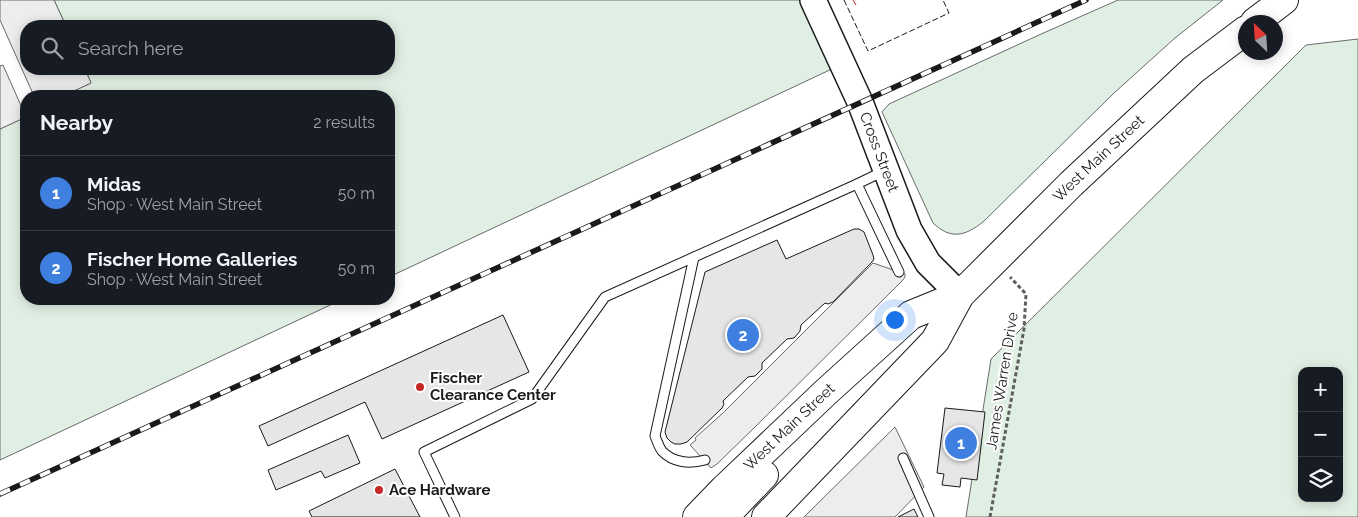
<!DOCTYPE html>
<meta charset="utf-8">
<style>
:root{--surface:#171b24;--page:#20242c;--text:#f1f3f6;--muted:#9ea1a6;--line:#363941;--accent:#db2777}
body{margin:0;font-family:Raleway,sans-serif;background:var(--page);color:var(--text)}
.controls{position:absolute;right:15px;bottom:15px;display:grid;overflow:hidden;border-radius:10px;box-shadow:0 2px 12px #0003}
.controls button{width:45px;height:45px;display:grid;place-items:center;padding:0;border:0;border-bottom:1px solid var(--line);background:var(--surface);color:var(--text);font:25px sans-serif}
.compass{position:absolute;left:1238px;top:15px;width:45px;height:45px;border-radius:50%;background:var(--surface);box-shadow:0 2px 12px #0003;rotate:335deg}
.you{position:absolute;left:894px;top:319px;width:18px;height:18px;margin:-12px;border:4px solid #fff;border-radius:50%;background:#1a73e8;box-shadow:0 0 0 8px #1a73e833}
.badge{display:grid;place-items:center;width:32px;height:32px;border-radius:50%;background:var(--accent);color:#fff;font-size:16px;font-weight:700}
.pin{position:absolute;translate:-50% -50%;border:2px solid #fff;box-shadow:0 1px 5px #0006}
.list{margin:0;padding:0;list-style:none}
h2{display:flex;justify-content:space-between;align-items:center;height:65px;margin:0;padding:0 20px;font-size:21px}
h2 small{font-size:16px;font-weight:400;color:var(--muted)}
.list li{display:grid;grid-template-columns:32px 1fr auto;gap:15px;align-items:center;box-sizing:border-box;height:75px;padding:0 20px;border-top:1px solid var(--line)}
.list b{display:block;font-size:19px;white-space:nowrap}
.list p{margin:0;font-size:16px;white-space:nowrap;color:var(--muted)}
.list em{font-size:16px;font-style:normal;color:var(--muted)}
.icon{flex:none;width:28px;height:28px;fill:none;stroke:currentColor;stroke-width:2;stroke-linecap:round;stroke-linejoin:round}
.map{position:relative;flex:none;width:1358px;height:517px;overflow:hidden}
.search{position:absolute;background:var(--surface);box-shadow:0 2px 12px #0003;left:20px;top:20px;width:375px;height:55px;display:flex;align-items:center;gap:12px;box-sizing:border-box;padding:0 18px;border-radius:20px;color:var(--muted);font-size:19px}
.panel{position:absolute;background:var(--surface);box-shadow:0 2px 12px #0003;left:20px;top:90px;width:375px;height:215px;border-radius:20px}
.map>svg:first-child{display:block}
</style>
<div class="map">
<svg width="1358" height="517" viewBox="0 0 1358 517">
<rect width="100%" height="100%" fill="#fff"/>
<g fill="#e0efe3" stroke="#6a6a6a" fill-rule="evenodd">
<path d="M54,0H802L834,68L389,277V96H63L91,83L85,69H389V26H66Z"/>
<path d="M1118,0H1223L1175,38L1114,93L983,222C965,236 951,240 933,223L882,112L889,104L1039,35Z"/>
<path d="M1358,39V517H966L991,359L1306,45ZM1302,371H1339V498H1302Z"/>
<path d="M26,117V299H343L0,460V129Z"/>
</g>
<g fill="#ededed" stroke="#6a6a6a">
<path d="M0,0H54L66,26H26V69H85L91,83L63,96H34L0,20Z"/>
<path d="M3,65L26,117L0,129V66Z"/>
<path d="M873,263L905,274V277L902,281L755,427L717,464L711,468L690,445L696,440L695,438L723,413Z"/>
<path d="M895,427L924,487L895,517H804Z"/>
</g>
<g fill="#e6e6e6" stroke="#1a1a1a">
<path d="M854,229H859L864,232L873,255L874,259L872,262L833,302L828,304L825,303L801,325L800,331L794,338L787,339L762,363V369L755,376L748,377L723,401L724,404L722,408L687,442L681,444H675L671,442L667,438L665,432L705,272L777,240L786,259Z"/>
<path d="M503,315L529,372L382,439L365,402L268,446L259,426Z"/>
<path d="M945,408L985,412L977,480L961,478L960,487L942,485L944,474L937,473Z"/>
<path d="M348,435L360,463L325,478L321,471L276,490L268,470Z"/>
<path d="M395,469L420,517H312L309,511Z"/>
<path d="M914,509L918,517H898Z"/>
</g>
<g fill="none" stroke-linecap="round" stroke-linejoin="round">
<g stroke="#1a1a1a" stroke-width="11">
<g id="lane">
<path d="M884,171L857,184L899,272"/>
<path d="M694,257L655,436C657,441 659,447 662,451C673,463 690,464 705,460"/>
<path d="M903,458L929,517"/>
<path d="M455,517L424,452L532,399L605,297L857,184"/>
</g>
</g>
<g stroke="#1a1a1a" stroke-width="28">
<g id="secondary">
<path id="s1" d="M813,0L860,102L909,230L928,263L960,295"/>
</g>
</g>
<g stroke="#1a1a1a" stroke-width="30">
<g id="primary">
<path d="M1255,22L1284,0"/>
<path id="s2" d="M697,517L724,489L826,392L911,315L960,295"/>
<path d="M724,517L764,475"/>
<path id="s3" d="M766,517L935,341L960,295L1071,184L1193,70L1246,30"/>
</g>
</g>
<path stroke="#5f5f5f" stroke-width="3" stroke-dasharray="4 2.5" stroke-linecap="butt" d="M990,517L1024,329L1026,294L1010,277"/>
<use href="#lane" stroke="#fff" stroke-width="9"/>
<use href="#secondary" stroke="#fff" stroke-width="25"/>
<use href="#primary" stroke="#fff" stroke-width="28"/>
<g stroke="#1a1a1a" stroke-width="5.5">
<path id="rail" d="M0,494L1086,0"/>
</g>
<use href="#rail" stroke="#fff" stroke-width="4" stroke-dasharray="11" stroke-linecap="butt"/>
<path stroke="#1a1a1a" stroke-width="1" stroke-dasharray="6 2.5" stroke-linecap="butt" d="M844,0L868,51L949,13L943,0"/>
<path stroke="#c62828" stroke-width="1" stroke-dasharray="18 4 2.5 4" stroke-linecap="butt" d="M853,0L856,5"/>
</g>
<g fill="#c62828" stroke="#fff" stroke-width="2">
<circle cx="420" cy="387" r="5"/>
<circle cx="379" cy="490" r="5"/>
</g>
<g text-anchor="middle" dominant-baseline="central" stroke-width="4" stroke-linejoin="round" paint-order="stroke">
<g font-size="15" fill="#1a1a1a" stroke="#fff">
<text stroke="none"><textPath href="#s1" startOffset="166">Cross Street</textPath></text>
<text stroke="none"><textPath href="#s3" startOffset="491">West Main Street</textPath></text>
<text transform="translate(1002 381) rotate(-81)">James Warren Drive</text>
<text stroke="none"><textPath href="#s2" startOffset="129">West Main Street</textPath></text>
</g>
<g font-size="15" font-weight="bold" fill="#1a1a1a" stroke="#fff" text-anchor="start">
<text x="430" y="378">Fischer<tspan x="430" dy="17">Clearance Center</tspan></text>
<text x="389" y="490">Ace Hardware</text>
</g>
</g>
</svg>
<div class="controls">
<button>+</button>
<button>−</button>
<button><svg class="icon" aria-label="layers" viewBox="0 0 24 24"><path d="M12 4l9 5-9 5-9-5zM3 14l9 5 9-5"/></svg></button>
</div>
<svg class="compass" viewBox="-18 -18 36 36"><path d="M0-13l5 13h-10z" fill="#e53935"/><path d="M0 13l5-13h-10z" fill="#9ea1a6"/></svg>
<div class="you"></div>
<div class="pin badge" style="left:961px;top:443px;background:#3f7fe0">1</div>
<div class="pin badge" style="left:743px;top:335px;background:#3f7fe0">2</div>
<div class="search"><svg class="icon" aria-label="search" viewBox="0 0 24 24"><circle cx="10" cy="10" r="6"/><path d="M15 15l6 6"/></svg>Search here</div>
<section class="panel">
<h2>Nearby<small>2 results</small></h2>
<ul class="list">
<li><span class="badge" style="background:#3f7fe0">1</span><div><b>Midas</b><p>Shop · West Main Street</p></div><em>50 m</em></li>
<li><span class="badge" style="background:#3f7fe0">2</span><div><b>Fischer Home Galleries</b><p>Shop · West Main Street</p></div><em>50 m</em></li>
</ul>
</section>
</div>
